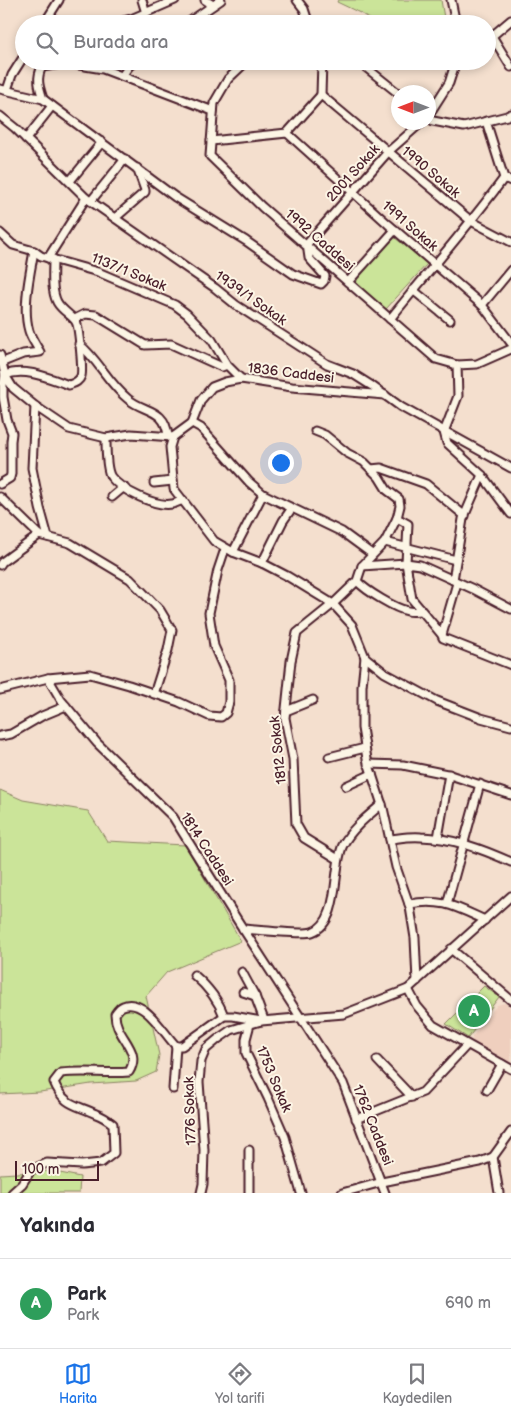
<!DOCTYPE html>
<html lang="tr">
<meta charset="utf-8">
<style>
:root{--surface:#fff;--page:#f2f2f3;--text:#2b2b33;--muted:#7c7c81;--line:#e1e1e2;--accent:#1a73e8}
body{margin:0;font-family:"Balsamiq Sans",sans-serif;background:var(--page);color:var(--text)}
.compass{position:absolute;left:391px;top:85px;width:45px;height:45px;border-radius:50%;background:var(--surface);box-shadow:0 2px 8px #0003;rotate:270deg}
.scale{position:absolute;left:15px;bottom:12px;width:84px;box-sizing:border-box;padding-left:5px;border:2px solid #4a1f2b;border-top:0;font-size:14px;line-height:18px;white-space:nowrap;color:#4a1f2b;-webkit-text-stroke:4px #fcf5e5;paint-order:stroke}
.you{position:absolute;left:280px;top:462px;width:18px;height:18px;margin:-12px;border:4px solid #fff;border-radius:50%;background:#1a73e8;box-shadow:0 0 0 8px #1a73e833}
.badge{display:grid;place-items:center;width:32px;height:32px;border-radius:50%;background:var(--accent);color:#fff;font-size:16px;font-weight:700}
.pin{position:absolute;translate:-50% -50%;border:2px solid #fff;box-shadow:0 1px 5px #0006}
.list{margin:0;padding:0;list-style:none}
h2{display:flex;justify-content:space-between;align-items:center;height:65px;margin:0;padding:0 20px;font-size:21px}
h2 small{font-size:16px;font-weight:400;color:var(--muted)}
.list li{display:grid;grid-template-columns:32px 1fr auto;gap:15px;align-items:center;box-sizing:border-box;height:90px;padding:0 20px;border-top:1px solid var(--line)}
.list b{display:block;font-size:19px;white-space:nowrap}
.list p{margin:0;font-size:16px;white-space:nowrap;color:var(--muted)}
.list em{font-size:16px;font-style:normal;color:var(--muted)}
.icon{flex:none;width:28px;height:28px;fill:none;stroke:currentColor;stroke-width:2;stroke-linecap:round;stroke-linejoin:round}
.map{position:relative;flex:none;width:511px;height:1193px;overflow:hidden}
.search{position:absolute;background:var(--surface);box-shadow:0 2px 8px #0003;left:15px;right:15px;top:15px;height:55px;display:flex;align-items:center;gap:12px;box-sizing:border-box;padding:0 18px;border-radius:28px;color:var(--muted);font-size:19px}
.sheet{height:155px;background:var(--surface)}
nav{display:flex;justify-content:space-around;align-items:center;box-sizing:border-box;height:70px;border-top:1px solid var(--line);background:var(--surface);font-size:14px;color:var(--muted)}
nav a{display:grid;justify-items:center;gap:2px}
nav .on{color:var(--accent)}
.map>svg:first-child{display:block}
</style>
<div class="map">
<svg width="511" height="1193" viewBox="0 0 511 1193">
<rect width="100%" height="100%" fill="#f4dfce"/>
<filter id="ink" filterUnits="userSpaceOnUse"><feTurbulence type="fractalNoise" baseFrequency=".02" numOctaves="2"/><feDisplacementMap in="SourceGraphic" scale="10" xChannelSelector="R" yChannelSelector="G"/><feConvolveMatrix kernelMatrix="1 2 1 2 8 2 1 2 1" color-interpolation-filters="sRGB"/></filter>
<g filter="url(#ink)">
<path fill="#efcfbe" d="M505,1003L511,1008V1064L473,1043L472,1037L497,1005Z"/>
<g fill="#cbe499" stroke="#8a8262">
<path d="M338,0H441L445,24H378L360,13L337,2Z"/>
<path d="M394,237L427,264L386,309L356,285L358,276Z"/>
<path d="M0,790L23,800L88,811L107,841L185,845L241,941L167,972L146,996L159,1055L156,1072L136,1081L91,1084L40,1092L0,1094Z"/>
<path d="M484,986L499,997L468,1038L446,1024Z"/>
<path d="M50,1171L80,1177L79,1193H0V1174Z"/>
</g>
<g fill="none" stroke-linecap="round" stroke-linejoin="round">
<g stroke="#4a1f2b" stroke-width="11">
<g id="minor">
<path d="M142,0L146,13"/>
<path d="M205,0L213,5"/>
<path d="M297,0L304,9L309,24"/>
<path d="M451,0L456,24"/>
<path d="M44,24L59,0"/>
<path d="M111,24L131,19L175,0"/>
<path d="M186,24L221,0"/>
<path d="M492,36L511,67"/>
<path d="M487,38L492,36L511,20"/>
<path d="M247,61L228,79L214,103L210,156L262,207L436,359L457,365L477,364L511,349"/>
<path d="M358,61L398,93"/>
<path d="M122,76L129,66L136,61"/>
<path d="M0,89L43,99L175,197L246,241L293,274L321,284L324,281L325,276L309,258L307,244L388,152L422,122"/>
<path d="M7,90L12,75L24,56"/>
<path d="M321,95L471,221L511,242"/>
<path d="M321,95L322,61"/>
<path d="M43,99C39,87 36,78 42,67L67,63L103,69L213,111"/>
<path d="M0,116L15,128L86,198L215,288L236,305L327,364L353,374L372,386L401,407L511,468"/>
<path d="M428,116L449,83L456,61"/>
<path d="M428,117L433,121L464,127L507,116L511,114"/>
<path d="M486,121L504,178L511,181"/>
<path d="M287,133L388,224L482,305L511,343"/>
<path d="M26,139L52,106"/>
<path d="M211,141L287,133L321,95"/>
<path d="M70,181L102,142"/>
<path d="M91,201L125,159"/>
<path d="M115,218L145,192V190L137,168"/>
<path d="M0,233L13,245L34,251L41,256L98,272L175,305L187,314L212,340L227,365"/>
<path d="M48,258L86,198"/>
<path d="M348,282L395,230"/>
<path d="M413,290L450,320"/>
<path d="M482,305L511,270"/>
<path d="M75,319L85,314L96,315L145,345L171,344L222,367L227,365L241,379"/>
<path d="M390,319C428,272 468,227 504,178"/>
<path d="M79,344C98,359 108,383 128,399C145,413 165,408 168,436"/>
<path d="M0,355L5,375L13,388L35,406L69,429L106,438L131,434L173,437"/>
<path d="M3,362L23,354L40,352C36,345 31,338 29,331C22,308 30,274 34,251"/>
<path d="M457,365L458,396L444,432L447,443L482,475L511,514"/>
<path d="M5,375C25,367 49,378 69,385C74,383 79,382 81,376C83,371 79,327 76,322C73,316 62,311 57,302C51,290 53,273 53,259"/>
<path d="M385,395L292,387L241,379L225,382L212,387L201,400L192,423L173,437L170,447L174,489L214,541L233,552L262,563L287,576L333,604L352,625L365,657L385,673L437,701L481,718L511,726"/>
<path d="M35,406L32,468L40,508L48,537"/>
<path d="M192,423L201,428L249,482L263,494L342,532L372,554"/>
<path d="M315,431L325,435L347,453L364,462L379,477L387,490L399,499L400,506L397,518L385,542L362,566L357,581L333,604L297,633L291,661L285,718L293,759L296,824L304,838L338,859"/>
<path d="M106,438C106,447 106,470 111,477C121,490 155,507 172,504C175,504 179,501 183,500"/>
<path d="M371,469L381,468L426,484L465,516"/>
<path d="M154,483L173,481"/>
<path d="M0,484L10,478L11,474V441L12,433L7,420L3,397V385L5,375"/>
<path d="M0,497L39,535"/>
<path d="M112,497L124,487"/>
<path d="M397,518L408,524L406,563L412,599L442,635"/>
<path d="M385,542L456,560"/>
<path d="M233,552L263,494"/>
<path d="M262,563L283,521L292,508"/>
<path d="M0,565L2,562L39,535L70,543L130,579L160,610L172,630L168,650L154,694"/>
<path d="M362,566L406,563L420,565L473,589L511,609"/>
<path d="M453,580L463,519L482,475"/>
<path d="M357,581C366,591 396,609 408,611C412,612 417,611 421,611"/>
<path d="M457,583L442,635L443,638L511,665"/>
<path d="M365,657L362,686V728L367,759L383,808L396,867L410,907L415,938L417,981"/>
<path d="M48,678L61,700L97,743L173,817L238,921L343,1083L385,1193"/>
<path d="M0,690L48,678L90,674L129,685L179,702L209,716L221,717L226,713L229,702V680L214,646L209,613L218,570L225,549"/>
<path d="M286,711L313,700"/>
<path d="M0,736L11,734L42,716L66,706"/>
<path d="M329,757L365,748"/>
<path d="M368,764L403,765L447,774L511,795"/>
<path d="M346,786L372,774"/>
<path d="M438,838L449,774"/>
<path d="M390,839C400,838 411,836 421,837C453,838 482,849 511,862"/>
<path d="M409,904C442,898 456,907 485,920"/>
<path d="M447,904L480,784"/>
<path d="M243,929C256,930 303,935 312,932C341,922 332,867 343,845C352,828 368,816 382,804"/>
<path d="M451,949L511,1000"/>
<path d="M242,972L255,996L264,1020"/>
<path d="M194,975C208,987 218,999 224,1016"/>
<path d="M408,989L417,1006L433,1025L511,1069"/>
<path d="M243,992L255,996"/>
<path d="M250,1024L246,1039V1053L268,1098L285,1137L301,1193"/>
<path d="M377,1060L412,1097"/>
<path d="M173,1089L176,1046"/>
<path d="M487,1090L502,1064"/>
<path d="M356,1119L423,1092L467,1045"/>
<path d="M249,1150V1193"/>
<path d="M493,1157L499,1193"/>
<path d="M12,1193L22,1184L31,1170L47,1163L82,1165L101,1163L114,1153L113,1124C108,1120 102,1116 96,1114C75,1104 64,1106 54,1082L61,1073C84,1070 106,1074 129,1072C143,1049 115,1038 115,1014C117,1011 120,1007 123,1006C144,997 164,1034 176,1046H182L224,1016H233L261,1021"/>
<path d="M201,1193L203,1184L204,1150L199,1082L201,1061L206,1049L218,1039L231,1030L261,1021L344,1014L408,989L511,896"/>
<path d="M342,1193L382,1182L480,1162L493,1157L511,1132"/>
</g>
</g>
<use href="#minor" stroke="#fcf5e5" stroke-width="7"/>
</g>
</g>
<g text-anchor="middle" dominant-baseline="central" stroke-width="4" stroke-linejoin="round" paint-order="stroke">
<g font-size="14" fill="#4a1f2b" stroke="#fcf5e5">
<text transform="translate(431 172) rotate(40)">1990 Sokak</text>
<text transform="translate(353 173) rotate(-48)">2001 Sokak</text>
<text transform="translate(410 226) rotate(41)">1991 Sokak</text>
<text transform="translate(320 240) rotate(41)">1992 Caddesi</text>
<text transform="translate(129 272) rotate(22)">1137/1 Sokak</text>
<text transform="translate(251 298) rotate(35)">1939/1 Sokak</text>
<text transform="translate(291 373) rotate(7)">1836 Caddesi</text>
<text transform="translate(278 750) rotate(-96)">1812 Sokak</text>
<text transform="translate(207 849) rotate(57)">1814 Caddesi</text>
<text transform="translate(274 1079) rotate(67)">1753 Sokak</text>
<text transform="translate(190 1111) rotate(-92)">1776 Sokak</text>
<text transform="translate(373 1125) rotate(68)">1762 Caddesi</text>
</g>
</g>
</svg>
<svg class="compass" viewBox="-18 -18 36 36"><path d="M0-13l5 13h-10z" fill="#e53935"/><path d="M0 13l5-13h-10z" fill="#7c7c81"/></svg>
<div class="scale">100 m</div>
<div class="you"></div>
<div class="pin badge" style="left:474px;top:1011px;background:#2e9e5b">A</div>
<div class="search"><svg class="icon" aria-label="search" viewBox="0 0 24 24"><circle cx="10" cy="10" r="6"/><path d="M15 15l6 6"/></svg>Burada ara</div>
</div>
<section class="sheet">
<h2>Yakında<small></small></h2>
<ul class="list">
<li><span class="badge" style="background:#2e9e5b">A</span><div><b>Park</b><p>Park</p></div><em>690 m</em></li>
</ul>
</section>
<nav>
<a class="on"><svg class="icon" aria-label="map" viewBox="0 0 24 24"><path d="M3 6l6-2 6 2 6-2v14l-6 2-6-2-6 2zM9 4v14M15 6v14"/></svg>Harita</a>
<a><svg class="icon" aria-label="directions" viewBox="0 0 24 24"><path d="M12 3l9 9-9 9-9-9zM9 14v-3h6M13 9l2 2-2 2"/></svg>Yol tarifi</a>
<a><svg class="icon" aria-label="saved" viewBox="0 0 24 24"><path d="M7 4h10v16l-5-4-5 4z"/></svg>Kaydedilen</a>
</nav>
